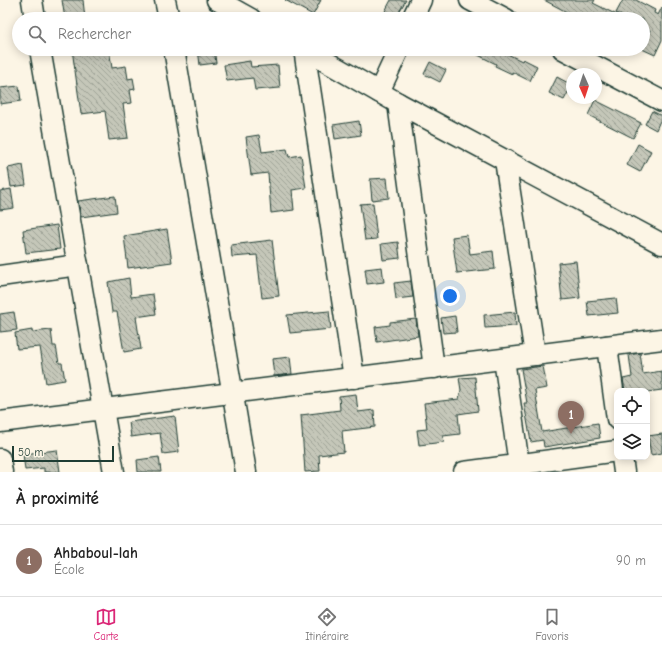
<!DOCTYPE html>
<html lang="fr">
<meta charset="utf-8">
<style>
:root{--surface:#fff;--page:#f6f6f6;--text:#222;--muted:#767676;--line:#e0e0e0;--accent:#db2777}
body{margin:0;font-family:"Comic Neue",sans-serif;background:var(--page);color:var(--text)}
.controls{position:absolute;right:12px;bottom:12px;display:grid;overflow:hidden;border-radius:8px;box-shadow:0 2px 10px #0003}
.controls button{width:36px;height:36px;display:grid;place-items:center;padding:0;border:0;border-bottom:1px solid var(--line);background:var(--surface);color:var(--text);font:20px sans-serif}
.compass{position:absolute;left:566px;top:68px;width:36px;height:36px;border-radius:50%;background:var(--surface);box-shadow:0 2px 10px #0003;rotate:177deg}
.scale{position:absolute;left:12px;bottom:10px;width:102px;box-sizing:border-box;padding-left:4px;border:2px solid #1f3d34;border-top:0;font-size:11px;line-height:14px;white-space:nowrap;color:#1f3d34;-webkit-text-stroke:3px #fcf5e5;paint-order:stroke}
.you{position:absolute;left:450px;top:296px;width:14px;height:14px;margin:-10px;border:3px solid #fff;border-radius:50%;background:#1a73e8;box-shadow:0 0 0 6px #1a73e833}
.badge{display:grid;place-items:center;width:26px;height:26px;border-radius:50%;background:var(--accent);color:#fff;font-size:13px;font-weight:700}
.pin{position:absolute;translate:-50% -33px;filter:drop-shadow(0 1px 2px #0008)}
.pin::after{content:'';position:absolute;top:21px;width:14px;height:12px;background:inherit;clip-path:polygon(0 0,100% 0,50% 100%)}
.list{margin:0;padding:0;list-style:none}
h2{display:flex;justify-content:space-between;align-items:center;height:52px;margin:0;padding:0 16px;font-size:17px}
h2 small{font-size:13px;font-weight:400;color:var(--muted)}
.list li{display:grid;grid-template-columns:26px 1fr auto;gap:12px;align-items:center;box-sizing:border-box;height:72px;padding:0 16px;border-top:1px solid var(--line)}
.list b{display:block;font-size:15px;white-space:nowrap}
.list p{margin:0;font-size:13px;white-space:nowrap;color:var(--muted)}
.list em{font-size:13px;font-style:normal;color:var(--muted)}
.icon{flex:none;width:22px;height:22px;fill:none;stroke:currentColor;stroke-width:2;stroke-linecap:round;stroke-linejoin:round}
.map{position:relative;flex:none;width:662px;height:472px;overflow:hidden}
.search{position:absolute;background:var(--surface);box-shadow:0 2px 10px #0003;left:12px;right:12px;top:12px;height:44px;display:flex;align-items:center;gap:10px;box-sizing:border-box;padding:0 14px;border-radius:22px;color:var(--muted);font-size:15px}
.sheet{height:124px;background:var(--surface)}
nav{display:flex;justify-content:space-around;align-items:center;box-sizing:border-box;height:56px;border-top:1px solid var(--line);background:var(--surface);font-size:11px;color:var(--muted)}
nav a{display:grid;justify-items:center;gap:2px}
nav .on{color:var(--accent)}
.map>svg:first-child{display:block}
</style>
<div class="map">
<svg width="662" height="472" viewBox="0 0 662 472">
<defs>
<pattern id="building-back-hatch" width="6" height="6" patternUnits="userSpaceOnUse"><rect width="6" height="6" fill="#c5c7b9"/><path d="M-1 5l2 2M0 0l6 6M5-1l2 2" fill="none" stroke="#9fa397"/></pattern>
</defs>
<rect width="100%" height="100%" fill="#fcf5e5"/>
<filter id="ink" filterUnits="userSpaceOnUse"><feTurbulence type="fractalNoise" baseFrequency=".025" numOctaves="2"/><feDisplacementMap in="SourceGraphic" scale="8" xChannelSelector="R" yChannelSelector="G"/><feConvolveMatrix kernelMatrix="1 2 1 2 8 2 1 2 1" color-interpolation-filters="sRGB"/></filter>
<g filter="url(#ink)">
<g fill="url(#building-back-hatch)" stroke="#1f3d34">
<path d="M62,0H83L85,19H65Z"/>
<path d="M285,0H321L313,15Z"/>
<path d="M391,0H406L395,19H381Z"/>
<path d="M544,0H595L593,3L625,19H580Z"/>
<path d="M623,0H636L655,10L654,13L658,15L662,7V40L655,55L642,49L650,30L643,26V19H628L616,13Z"/>
<path d="M72,49H109L112,68L126,66L128,79L133,78L135,89L130,90L132,103L123,104L128,138L109,140L105,111L81,114Z"/>
<path d="M198,49H214L216,63L200,65Z"/>
<path d="M466,49H497L522,61L523,59L537,66L530,81L512,72V74L495,66L496,64Z"/>
<path d="M250,61L251,67L278,65L280,88L255,90L253,78L227,81L224,65Z"/>
<path d="M430,62L446,70L440,82L424,74Z"/>
<path d="M557,77L572,85L564,100L549,93Z"/>
<path d="M19,86L21,101L0,104V88Z"/>
<path d="M595,100L641,123L633,138L588,115Z"/>
<path d="M652,111L662,116L656,130L645,124Z"/>
<path d="M359,121L361,135L335,139L333,125Z"/>
<path d="M259,135L262,152L287,149L289,157L301,155L306,188L292,190L294,210L271,213L268,173L251,175L246,137Z"/>
<path d="M638,144L651,151L640,172L627,165Z"/>
<path d="M23,165L26,185L11,187L8,168Z"/>
<path d="M387,178L389,198L372,200L370,179Z"/>
<path d="M11,189L14,208L0,210V191Z"/>
<path d="M115,196L117,212L81,217L78,201Z"/>
<path d="M373,203L377,239L365,240L360,204Z"/>
<path d="M57,225L60,249L26,253L23,230Z"/>
<path d="M167,229L172,262L128,268L124,236Z"/>
<path d="M467,235L470,254L493,251L495,269L457,273L452,237Z"/>
<path d="M272,240L279,296L262,298L257,255L232,257L231,245Z"/>
<path d="M398,242L400,258L383,260L381,244Z"/>
<path d="M576,261L580,298L562,300L558,263Z"/>
<path d="M382,267L384,282L367,284L365,269Z"/>
<path d="M129,278L131,297L153,294L156,314L136,317L141,349L124,352L117,312H112L108,282Z"/>
<path d="M411,281L413,297L396,299L394,283Z"/>
<path d="M616,298L618,313L589,316L587,301Z"/>
<path d="M329,311L331,329L290,333L287,315Z"/>
<path d="M14,312L17,330L0,332V314Z"/>
<path d="M515,312L516,326L485,328L484,315Z"/>
<path d="M455,316L457,332L443,333L441,318Z"/>
<path d="M416,319L418,336L377,342L375,327L390,325V322Z"/>
<path d="M32,330V332L51,330L53,346H56L59,363H62L65,380L46,383L40,347L17,349L15,333Z"/>
<path d="M640,353L643,374L662,371V390L647,392L625,391L623,379L632,377L629,355Z"/>
<path d="M290,357L292,374L274,376L272,359Z"/>
<path d="M543,366L547,388L535,390L542,432L598,423L600,438L544,447L543,440L531,442L524,403H527L521,369Z"/>
<path d="M475,377L478,411L458,414L460,434L443,436L444,442L419,445L417,430L427,429L424,403L459,399L461,390L459,378Z"/>
<path d="M356,394L358,412L374,410L375,427L342,431L344,452L319,455L320,471L305,472L301,415L340,410L339,396Z"/>
<path d="M175,416L179,452L163,454L160,433L131,437L129,422Z"/>
<path d="M662,434V453L651,455L648,436Z"/>
<path d="M57,450L60,472H44V468L25,470L23,454Z"/>
<path d="M159,457L161,472H138L137,460Z"/>
</g>
<g fill="none" stroke-linecap="round" stroke-linejoin="round">
<g stroke="#1f3d34" stroke-width="23">
<g id="minor">
<path d="M32,0L35,19"/>
<path d="M165,0L169,19"/>
<path d="M217,0L251,19"/>
<path d="M470,0L506,19"/>
<path d="M412,19L421,0"/>
<path d="M40,49L114,472"/>
<path d="M174,49L246,472"/>
<path d="M304,49L398,103L662,244"/>
<path d="M304,49L354,378"/>
<path d="M563,49L662,101"/>
<path d="M379,92L399,49"/>
<path d="M398,103L434,368"/>
<path d="M505,160L535,355"/>
<path d="M0,276L78,265"/>
<path d="M607,346L617,419"/>
<path d="M504,359L520,472"/>
<path d="M0,422L662,339"/>
<path d="M622,457L624,472"/>
<path d="M0,459L2,472"/>
<path d="M464,472L617,451"/>
</g>
</g>
<use href="#minor" stroke="#fcf5e5" stroke-width="20"/>
</g>
</g>
</svg>
<div class="controls">
<button><svg class="icon" aria-label="locate" viewBox="0 0 24 24"><circle cx="12" cy="12" r="6"/><path d="M12 2v4M12 18v4M2 12h4M18 12h4"/></svg></button>
<button><svg class="icon" aria-label="layers" viewBox="0 0 24 24"><path d="M12 4l9 5-9 5-9-5zM3 14l9 5 9-5"/></svg></button>
</div>
<svg class="compass" viewBox="-18 -18 36 36"><path d="M0-13l5 13h-10z" fill="#e53935"/><path d="M0 13l5-13h-10z" fill="#767676"/></svg>
<div class="scale">50 m</div>
<div class="you"></div>
<div class="pin badge" style="left:571px;top:434px;background:#8d6e63">1</div>
<div class="search"><svg class="icon" aria-label="search" viewBox="0 0 24 24"><circle cx="10" cy="10" r="6"/><path d="M15 15l6 6"/></svg>Rechercher</div>
</div>
<section class="sheet">
<h2>À proximité<small></small></h2>
<ul class="list">
<li><span class="badge" style="background:#8d6e63">1</span><div><b>Ahbaboul-lah</b><p>École</p></div><em>90 m</em></li>
</ul>
</section>
<nav>
<a class="on"><svg class="icon" aria-label="map" viewBox="0 0 24 24"><path d="M3 6l6-2 6 2 6-2v14l-6 2-6-2-6 2zM9 4v14M15 6v14"/></svg>Carte</a>
<a><svg class="icon" aria-label="directions" viewBox="0 0 24 24"><path d="M12 3l9 9-9 9-9-9zM9 14v-3h6M13 9l2 2-2 2"/></svg>Itinéraire</a>
<a><svg class="icon" aria-label="saved" viewBox="0 0 24 24"><path d="M7 4h10v16l-5-4-5 4z"/></svg>Favoris</a>
</nav>
